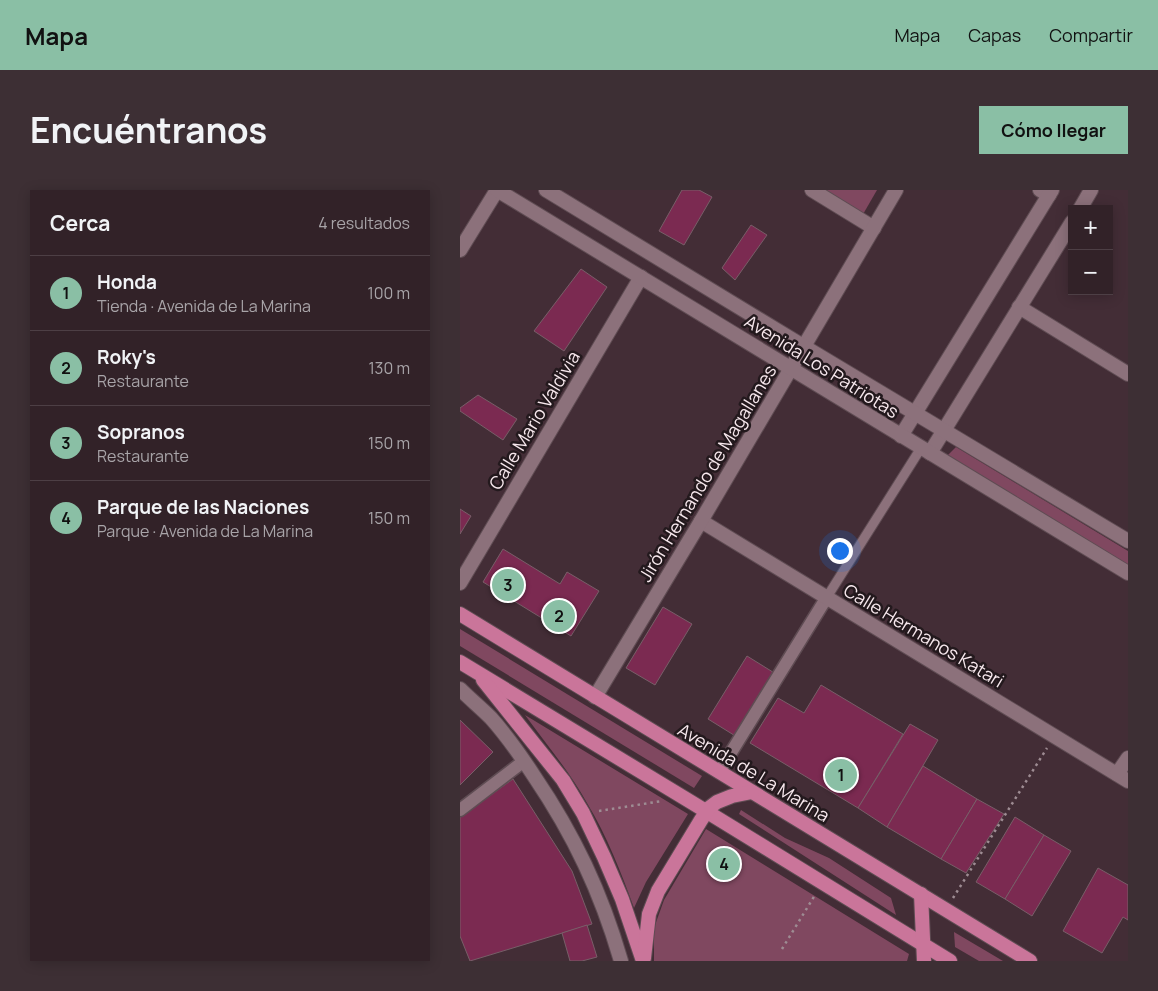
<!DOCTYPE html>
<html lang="es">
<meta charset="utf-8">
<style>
:root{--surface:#322228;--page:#3d2f34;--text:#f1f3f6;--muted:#a8a4a8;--line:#4d3f45;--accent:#8abfa5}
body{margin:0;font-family:Manrope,sans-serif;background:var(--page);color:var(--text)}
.controls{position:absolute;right:15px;top:15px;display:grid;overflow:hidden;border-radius:0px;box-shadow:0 2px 12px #0003}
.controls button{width:45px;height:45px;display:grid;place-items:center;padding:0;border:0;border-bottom:1px solid var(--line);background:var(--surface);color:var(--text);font:25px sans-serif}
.you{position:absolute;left:379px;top:360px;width:18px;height:18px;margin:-12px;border:4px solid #fff;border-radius:50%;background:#1a73e8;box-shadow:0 0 0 8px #1a73e833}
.badge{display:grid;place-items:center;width:32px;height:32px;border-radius:50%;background:var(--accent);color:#111;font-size:16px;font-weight:700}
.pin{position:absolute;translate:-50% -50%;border:2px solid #fff;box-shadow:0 1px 5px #0006}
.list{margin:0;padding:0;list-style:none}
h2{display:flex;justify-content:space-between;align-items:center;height:65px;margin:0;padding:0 20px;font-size:21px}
h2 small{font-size:16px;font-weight:400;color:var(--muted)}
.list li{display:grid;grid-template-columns:32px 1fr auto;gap:15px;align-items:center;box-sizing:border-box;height:75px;padding:0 20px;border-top:1px solid var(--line)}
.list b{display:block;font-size:19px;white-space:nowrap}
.list p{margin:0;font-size:16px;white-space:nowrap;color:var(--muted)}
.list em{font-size:16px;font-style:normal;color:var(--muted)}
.map{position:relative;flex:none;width:668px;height:771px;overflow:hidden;border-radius:0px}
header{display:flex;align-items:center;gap:30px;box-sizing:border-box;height:70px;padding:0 25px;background:var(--accent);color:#111}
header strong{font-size:24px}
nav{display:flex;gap:28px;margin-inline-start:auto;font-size:18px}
.intro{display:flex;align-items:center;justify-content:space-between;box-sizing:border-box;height:120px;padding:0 30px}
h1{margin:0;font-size:35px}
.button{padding:12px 22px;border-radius:0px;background:var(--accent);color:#111;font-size:18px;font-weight:700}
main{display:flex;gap:30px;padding:0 30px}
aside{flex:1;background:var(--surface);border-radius:0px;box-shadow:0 2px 12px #0003}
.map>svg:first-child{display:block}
</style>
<header>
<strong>Mapa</strong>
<nav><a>Mapa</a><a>Capas</a><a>Compartir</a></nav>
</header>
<div class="intro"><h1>Encuéntranos</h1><a class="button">Cómo llegar</a></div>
<main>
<aside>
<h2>Cerca<small>4 resultados</small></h2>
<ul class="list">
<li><span class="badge">1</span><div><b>Honda</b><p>Tienda · Avenida de La Marina</p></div><em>100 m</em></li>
<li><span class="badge">2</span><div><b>Roky's</b><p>Restaurante</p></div><em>130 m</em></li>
<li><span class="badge">3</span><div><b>Sopranos</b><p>Restaurante</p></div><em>150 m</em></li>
<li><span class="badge">4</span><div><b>Parque de las Naciones</b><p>Parque · Avenida de La Marina</p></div><em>150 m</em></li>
</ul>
</aside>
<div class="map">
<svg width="668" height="771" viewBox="0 0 668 771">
<rect width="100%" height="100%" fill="#432d36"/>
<g fill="#804860">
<path d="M360,0H417L402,26Z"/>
<path d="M496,257L668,361V376L488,265Z"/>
<path d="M0,439L242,586L234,598L0,456Z"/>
<path d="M65,525L228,624L186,692L174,718C161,682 147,646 127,613C110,582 86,554 65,525Z"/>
<path d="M281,620L325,648L369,668L431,708L436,725L279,624Z"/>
<path d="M246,639L449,764L447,771H194V738L204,710Z"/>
<path d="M494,742L543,771H519L495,757Z"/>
</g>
<g fill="#7b2a51" stroke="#785e68">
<path d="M222,0H239L252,7L224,55L199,41Z"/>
<path d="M291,35L307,45L275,90L262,78Z"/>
<path d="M121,79L147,97L104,161L74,141Z"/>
<path d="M18,205L57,229L43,250L0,221V218Z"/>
<path d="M0,319L11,326L0,344Z"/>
<path d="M43,359L100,394L107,382L139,401L111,446L23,392Z"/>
<path d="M203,417L232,434L195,495L166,478Z"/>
<path d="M287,466L316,484L277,547L248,529Z"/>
<path d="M361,495L443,544L398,618L290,553L318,508L344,523Z"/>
<path d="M0,530L33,562L0,595Z"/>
<path d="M450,534L478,550L427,637L398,618Z"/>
<path d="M463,576L517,609L481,669L427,637Z"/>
<path d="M53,589L112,681L132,734L10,771L0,746V627Z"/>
<path d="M517,609L544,624L506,683L481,669Z"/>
<path d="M555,627L584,645L545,709L516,692Z"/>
<path d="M584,645L611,661L572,726L545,709Z"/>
<path d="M638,678L668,695V730L663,727L642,763L603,741Z"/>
<path d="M127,735L137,767L122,771H110L102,743Z"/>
</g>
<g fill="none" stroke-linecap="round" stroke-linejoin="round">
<g stroke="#5f4c53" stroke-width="11">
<path id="service" d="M367,407L461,258"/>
</g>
<g stroke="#5f4c53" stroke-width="15">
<g id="pedestrian">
<path d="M259,582L367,407"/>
<path d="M0,620L64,571"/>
</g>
</g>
<g stroke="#5f4c53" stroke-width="16">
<g id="minor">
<path d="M352,0L414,38"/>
<path d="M580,0L589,5"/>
<path d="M0,60L37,0"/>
<path d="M559,117L668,184"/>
<path d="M241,331L668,591"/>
<path d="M0,393L181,87"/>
<path d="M135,507L241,331L436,0"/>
<path d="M657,584L668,568"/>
</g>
</g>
<g stroke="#5f4c53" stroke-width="16">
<g id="tertiary">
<path d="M620,19L631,0"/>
<path d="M441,246L592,0"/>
<path d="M470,263L612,32"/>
</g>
</g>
<g stroke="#5f4c53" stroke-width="16">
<g id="secondary">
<path d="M37,0L668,383"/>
<path d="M86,0L343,156L668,351"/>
<path d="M0,499C10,509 21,518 31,528C47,546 61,566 74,586C114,645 141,702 161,771"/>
</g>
</g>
<g stroke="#5f4c53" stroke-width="16">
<g id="primary">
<path d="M0,424L570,771"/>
<path d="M0,472L231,612L490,771"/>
<path d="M23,490L103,590L123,623L144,667L162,709L183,771"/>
<path d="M461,704L464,771"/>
<path d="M184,768L189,724L198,701L241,630L249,618L257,612L272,606L292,602"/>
</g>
</g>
<g stroke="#9e8c93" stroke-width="2.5" stroke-dasharray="2.5 4" stroke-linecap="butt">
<path d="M139,621L202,611"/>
<path d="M493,708L587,558"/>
<path d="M322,759L355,705"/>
</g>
<use href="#service" stroke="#8c717b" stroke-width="9"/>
<use href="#pedestrian" stroke="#8c717b" stroke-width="12"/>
<use href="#minor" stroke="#8c717b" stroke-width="14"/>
<use href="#tertiary" stroke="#8c717b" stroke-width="14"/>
<use href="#secondary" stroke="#8c717b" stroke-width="14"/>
<use href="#primary" stroke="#ca759a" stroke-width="14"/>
</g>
<g text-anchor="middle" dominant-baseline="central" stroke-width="5" stroke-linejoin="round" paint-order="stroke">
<g font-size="18" fill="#f7e8ed" stroke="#23191d">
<text transform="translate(362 176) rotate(32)">Avenida Los Patriotas</text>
<text transform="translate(74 230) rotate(-59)">Calle Mario Valdivia</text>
<text transform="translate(247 283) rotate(-59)">Jirón Hernando de Magallanes</text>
<text transform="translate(464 445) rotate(31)">Calle Hermanos Katari</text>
<text transform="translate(294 582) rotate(31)">Avenida de La Marina</text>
</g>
</g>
</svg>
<div class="controls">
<button>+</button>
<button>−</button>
</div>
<div class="you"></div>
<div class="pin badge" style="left:381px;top:585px">1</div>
<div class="pin badge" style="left:99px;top:426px">2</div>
<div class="pin badge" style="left:48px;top:395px">3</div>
<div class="pin badge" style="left:264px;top:674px">4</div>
</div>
</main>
